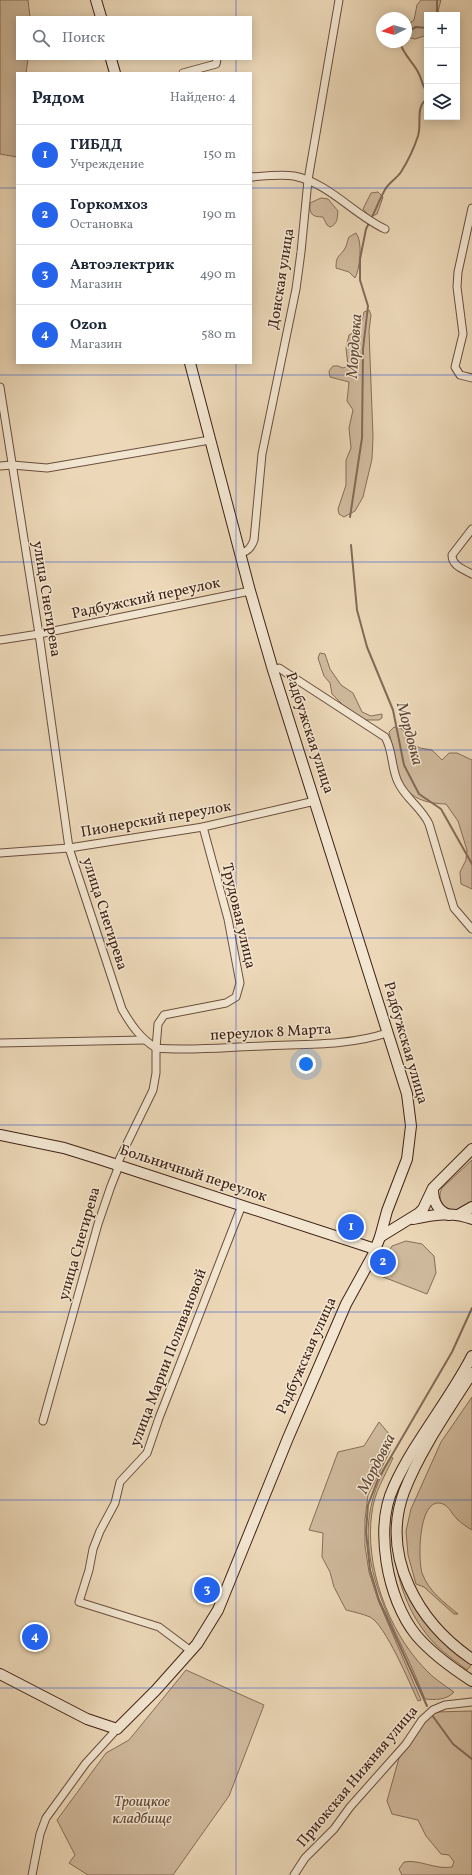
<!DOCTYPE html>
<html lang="ru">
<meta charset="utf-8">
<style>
:root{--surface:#fff;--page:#f2f2f3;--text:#1f2937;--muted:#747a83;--line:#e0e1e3;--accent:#2563eb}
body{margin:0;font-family:Vollkorn,serif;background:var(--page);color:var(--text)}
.controls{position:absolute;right:12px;top:12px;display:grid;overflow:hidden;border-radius:0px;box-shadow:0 2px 10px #0003}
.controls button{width:36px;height:36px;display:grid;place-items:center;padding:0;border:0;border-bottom:1px solid var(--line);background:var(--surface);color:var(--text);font:20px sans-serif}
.compass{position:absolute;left:376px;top:12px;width:36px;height:36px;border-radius:50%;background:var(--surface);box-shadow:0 2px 10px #0003;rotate:265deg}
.you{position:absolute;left:306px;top:1064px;width:14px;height:14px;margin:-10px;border:3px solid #fff;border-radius:50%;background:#1a73e8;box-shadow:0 0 0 6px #1a73e833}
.badge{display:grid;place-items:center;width:26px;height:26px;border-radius:50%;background:var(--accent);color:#fff;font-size:13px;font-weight:700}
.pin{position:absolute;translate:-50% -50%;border:2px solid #fff;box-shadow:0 1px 4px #0006}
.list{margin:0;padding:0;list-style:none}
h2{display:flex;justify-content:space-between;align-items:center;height:52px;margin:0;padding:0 16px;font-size:17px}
h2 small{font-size:13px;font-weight:400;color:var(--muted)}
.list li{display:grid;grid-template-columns:26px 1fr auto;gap:12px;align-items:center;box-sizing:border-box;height:60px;padding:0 16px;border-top:1px solid var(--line)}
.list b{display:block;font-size:15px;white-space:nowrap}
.list p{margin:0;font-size:13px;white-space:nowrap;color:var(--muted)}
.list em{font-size:13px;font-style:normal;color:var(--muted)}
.icon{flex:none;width:22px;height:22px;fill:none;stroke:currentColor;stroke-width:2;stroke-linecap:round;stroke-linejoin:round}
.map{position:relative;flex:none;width:472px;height:1875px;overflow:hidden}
.search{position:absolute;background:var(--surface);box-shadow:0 2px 10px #0003;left:16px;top:16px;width:236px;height:44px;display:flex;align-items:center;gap:10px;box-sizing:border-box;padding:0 14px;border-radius:0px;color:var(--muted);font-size:15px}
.panel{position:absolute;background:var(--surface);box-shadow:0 2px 10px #0003;left:16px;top:72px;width:236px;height:292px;border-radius:0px}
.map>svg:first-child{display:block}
</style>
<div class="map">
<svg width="472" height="1875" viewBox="0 0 472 1875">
<rect width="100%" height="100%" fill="#ecd8b8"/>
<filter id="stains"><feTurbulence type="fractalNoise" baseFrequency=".005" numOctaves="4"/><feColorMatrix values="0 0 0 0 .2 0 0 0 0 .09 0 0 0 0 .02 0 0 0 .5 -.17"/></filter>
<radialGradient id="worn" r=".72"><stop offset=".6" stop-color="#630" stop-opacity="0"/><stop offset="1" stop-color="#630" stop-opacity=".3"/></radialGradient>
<g fill="#cfb99c" stroke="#876d58">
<path d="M0,0H28L30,17H17V59H28L26,73H17V157L0,154Z"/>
<path d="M421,0H441L438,11L443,15H427V35L415,39L406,37V26L414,20L417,5Z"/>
<path d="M378,192L383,197L377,214L370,217L363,209L371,193Z"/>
<path d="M321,198L328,199L338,211C337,218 338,224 330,227L327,225L323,217C312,217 309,214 310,203Z"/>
<path d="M356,233C363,241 360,269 355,278L349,272L336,268C336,256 338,258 344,250C347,246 347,241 349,237Z"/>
<path d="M369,310L371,315L369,331L373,437L372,459L363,497L355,511L344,517L339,514L338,509L346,485V460L351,448L349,428L353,410L347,401L349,382L330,377L329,371L333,366H338L343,368L348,366L346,348L349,335L354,332L359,333L364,312Z"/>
<path d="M320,653L325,654L330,669L341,685L353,693L362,712L371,716L382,714V718L379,720H364L346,708L332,694L330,683L324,676L318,658Z"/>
<path d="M394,727L401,728L415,745L420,748L432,750L442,760L449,753H457L472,760V889L461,884L460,872L466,860L467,850L458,821L446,804C395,803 399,771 389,732Z"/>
<path d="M472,1160V1202C469,1204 466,1208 462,1209C447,1214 435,1201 442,1188Z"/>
<path d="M406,1241L422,1244L434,1256L436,1273L427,1294L378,1275L380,1267L392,1246Z"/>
<path d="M472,1397V1530C467,1527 461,1523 457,1519C451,1513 449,1505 440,1503C418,1500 418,1560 422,1573C429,1592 444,1602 458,1614H454L424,1587L416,1584L408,1555L406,1531L411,1509L441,1442Z"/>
<path d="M379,1422L390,1435V1451L368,1495L365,1519V1546L369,1572L378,1600L421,1700L418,1701C410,1684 385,1624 370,1617C363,1614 354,1612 346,1610L334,1587L330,1572L322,1557L323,1533L309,1530L338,1452L364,1446Z"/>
<path d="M391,1457L393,1458C385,1476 374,1493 372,1512C364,1565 388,1631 425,1669C433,1678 444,1685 454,1692C447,1700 435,1700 425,1699C419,1685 413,1669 406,1655C373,1586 348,1529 391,1457Z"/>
<path d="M393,1539C402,1566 407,1600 425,1622C438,1639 456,1651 472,1664L467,1670C457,1662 445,1654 436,1645C407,1615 396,1579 393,1539Z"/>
<path d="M186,1670L264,1705L229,1796L173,1875H88L69,1863L75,1855L57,1820L106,1753L129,1740Z"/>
<path d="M472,1711V1875H402L399,1869L404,1862C420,1859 435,1870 452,1867L454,1862L449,1855L441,1854L426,1836L418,1820L392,1814L387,1801L399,1758L421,1726L436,1712Z"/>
</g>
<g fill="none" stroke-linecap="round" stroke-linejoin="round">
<g stroke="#836a56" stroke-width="2">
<path d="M437,15V0"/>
<path d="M406,32L416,27L427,28"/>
<path d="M400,42C402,53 413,62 418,72C422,79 422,86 427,92"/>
<path d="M371,219C376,209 380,198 386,188C390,182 397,178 401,172C408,161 414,148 418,136C422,123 415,107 427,99"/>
<path d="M350,517L362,438L363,349L368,306L360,280V259L366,229L369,223"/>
<path d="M351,545L357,610L367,647L393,710L404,765L419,794L441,809L472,864"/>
<path d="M427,1706L379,1600L370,1570L366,1532L368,1505L378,1479L452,1352L472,1308"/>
<path d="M432,1715L453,1744L472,1759"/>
</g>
<g stroke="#6a4f3e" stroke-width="9">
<g id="street">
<path d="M183,73L216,64L217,59"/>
<path d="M251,177C265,176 281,174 294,176C329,183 353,214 385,229"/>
<path d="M472,208L458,272L457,287L463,334L455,367L460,375L472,378"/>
<path d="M0,387L39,634L69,848L122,1009C131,1025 140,1038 156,1048V1073L153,1090L117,1164V1171L111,1186L98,1224L43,1421"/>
<path d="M0,466L12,465L47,468L210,440"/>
<path d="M472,529L452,555C452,566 463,569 472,574"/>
<path d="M240,554C248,551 251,548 254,540L262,454L296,289L301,252L308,180L339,0"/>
<path d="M0,640L39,634L250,591"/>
<path d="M273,670L279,668L385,737C393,750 391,768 398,782C405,798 422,808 429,824L454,908L472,929"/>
<path d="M203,827L228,919L240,983L236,997L226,1003L164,1015L158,1024L156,1048C192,1051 227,1047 263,1046C304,1044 348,1046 387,1033"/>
<path d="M0,853L69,848L203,827L315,801"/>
<path d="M0,1043L144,1040"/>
<path d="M191,1651L159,1627L79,1602L89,1570L93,1549L100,1531L115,1503L120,1482L147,1453L159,1418L242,1205"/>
<path d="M32,1875L40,1834L46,1818L86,1763L117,1729"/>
<path d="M294,1875L305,1858L334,1829L350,1807L406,1744L422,1720L433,1710L445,1705L472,1702"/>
</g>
</g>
<g stroke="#3f2115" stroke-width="12">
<g id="secondary">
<path d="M96,0L101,17"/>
<path d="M111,59L115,73"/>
<path d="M0,1135L64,1148L96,1158L375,1249"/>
<path d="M433,1189C433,1200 437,1211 449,1215"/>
<path d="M458,1215L472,1207"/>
<path d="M413,1219C432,1215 453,1211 472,1219"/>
<path d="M380,1237L419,1213L423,1209L433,1188L472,1149"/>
<path d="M472,1356C449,1401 415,1440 394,1486C374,1528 387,1599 416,1635C432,1654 452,1668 472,1681"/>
<path d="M472,1373C449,1409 419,1452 404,1492C380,1557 419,1623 472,1659"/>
<path d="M0,1674L87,1719L117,1729L156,1690L197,1644L218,1610L288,1438L346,1304L373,1255L380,1237L387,1211L407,1159L411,1126L407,1094L273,670L250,591L190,363"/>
</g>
</g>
<use href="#street" stroke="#f3e6d1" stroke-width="7"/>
<use href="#secondary" stroke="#f3e6d1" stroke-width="10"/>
</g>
<path fill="none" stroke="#1d4ed8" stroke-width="1" stroke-opacity="0.55" d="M236,0V17M236,59V73M0,188H17M251,188H472M236,363V1875M0,375H472M0,562H472M0,750H472M0,938H472M0,1125H472M0,1312H472M0,1500H472M0,1688H472"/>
<g text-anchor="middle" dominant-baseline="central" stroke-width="3" stroke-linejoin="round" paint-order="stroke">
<g font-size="15" fill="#3f2115" stroke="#f3e6d1">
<text transform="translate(282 279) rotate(-81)">Донская улица</text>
<text transform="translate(46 599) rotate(81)">улица Снегирева</text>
<text transform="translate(146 599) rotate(-12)">Радбужский переулок</text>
<text transform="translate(309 733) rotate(72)">Радбужская улица</text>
<text transform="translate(156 820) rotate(-10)">Пионерский переулок</text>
<text transform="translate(104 914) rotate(72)">улица Снегирева</text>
<text transform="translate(238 916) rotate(77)">Трудовая улица</text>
<text transform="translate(271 1033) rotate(-3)">переулок 8 Марта</text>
<text transform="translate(405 1043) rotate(74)">Радбужская улица</text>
<text transform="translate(193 1174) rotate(18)">Больничный переулок</text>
<text transform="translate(80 1244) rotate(-74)">улица Снегирева</text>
<text transform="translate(307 1356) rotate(-66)">Радбужская улица</text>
<text transform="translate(169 1358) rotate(-69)">улица Марии Поливановой</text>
<text transform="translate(358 1777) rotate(-50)">Приокская Нижняя улица</text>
</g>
<g font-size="15" font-style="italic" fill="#634737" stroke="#f3e6d1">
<text x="142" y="1802">Троицкое<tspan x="142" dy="17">кладбище</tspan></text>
</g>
<g font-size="16" font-style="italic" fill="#614535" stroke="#f3e6d1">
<text transform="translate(355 346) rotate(-86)">Мордовка</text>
<text transform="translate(409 734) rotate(75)">Мордовка</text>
<text transform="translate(377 1464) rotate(-63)">Мордовка</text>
</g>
</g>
<rect width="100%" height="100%" filter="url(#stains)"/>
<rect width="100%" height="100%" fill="url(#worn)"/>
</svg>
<div class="controls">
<button>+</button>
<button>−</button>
<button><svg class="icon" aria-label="layers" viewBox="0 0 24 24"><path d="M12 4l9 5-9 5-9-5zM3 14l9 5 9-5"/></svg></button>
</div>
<svg class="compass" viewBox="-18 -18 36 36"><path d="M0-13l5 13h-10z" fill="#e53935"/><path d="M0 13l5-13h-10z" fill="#747a83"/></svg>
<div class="you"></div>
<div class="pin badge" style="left:351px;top:1227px">1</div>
<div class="pin badge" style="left:383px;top:1262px">2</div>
<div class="pin badge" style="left:207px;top:1590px">3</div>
<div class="pin badge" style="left:35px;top:1637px">4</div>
<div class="search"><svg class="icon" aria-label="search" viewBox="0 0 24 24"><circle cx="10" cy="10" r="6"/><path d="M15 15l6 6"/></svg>Поиск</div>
<section class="panel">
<h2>Рядом<small>Найдено: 4</small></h2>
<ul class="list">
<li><span class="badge">1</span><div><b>ГИБДД</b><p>Учреждение</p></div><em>150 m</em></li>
<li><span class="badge">2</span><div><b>Горкомхоз</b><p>Остановка</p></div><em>190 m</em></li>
<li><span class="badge">3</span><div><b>Автоэлектрик</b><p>Магазин</p></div><em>490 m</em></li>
<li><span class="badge">4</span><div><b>Ozon</b><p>Магазин</p></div><em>580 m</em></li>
</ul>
</section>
</div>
